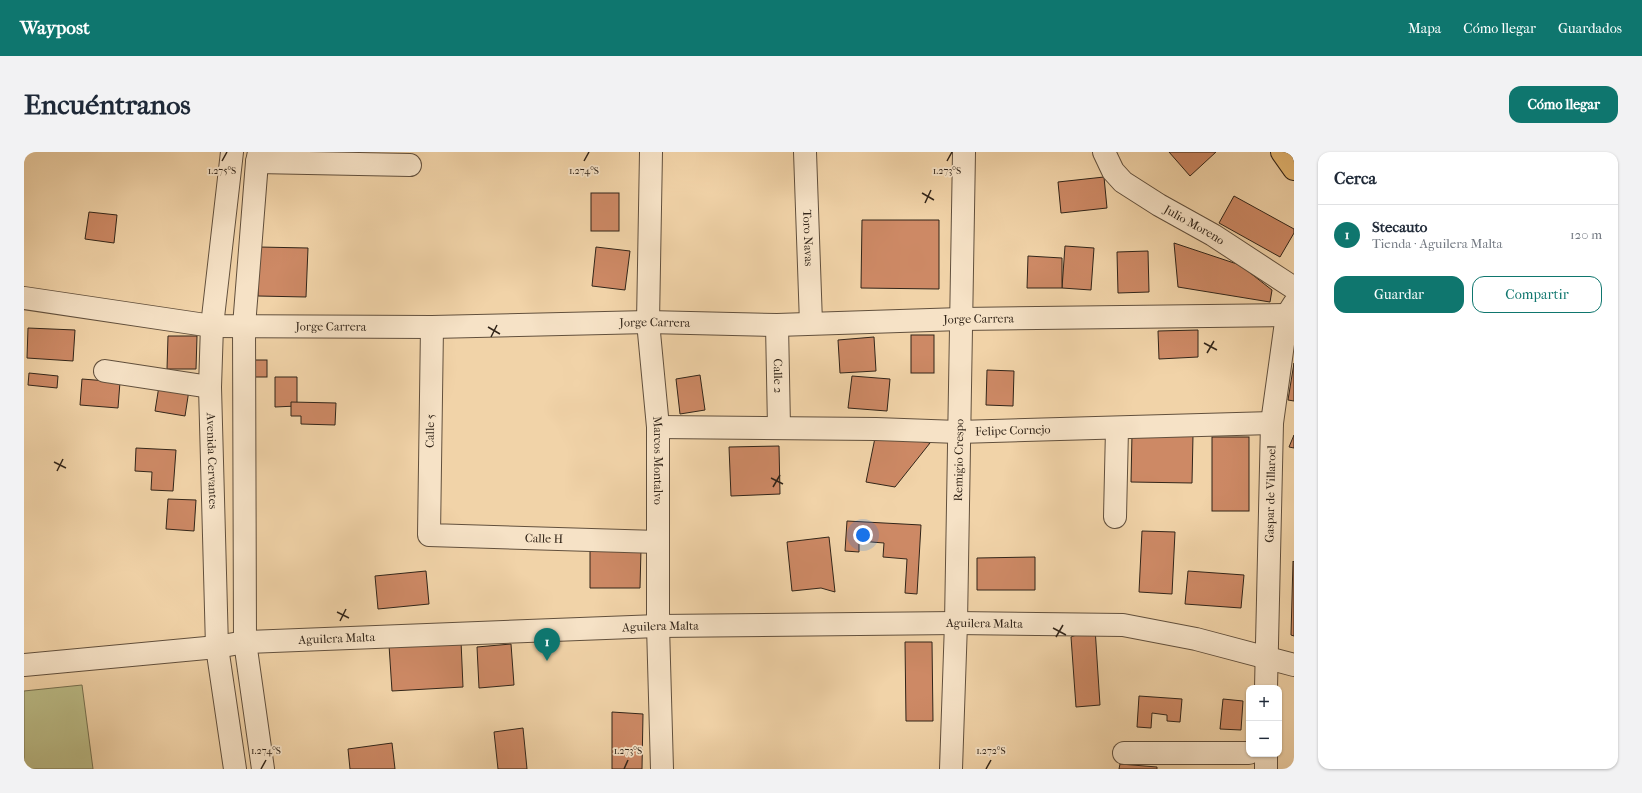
<!DOCTYPE html>
<html lang="es">
<meta charset="utf-8">
<style>
:root{--surface:#fff;--page:#f2f2f3;--text:#1f2937;--muted:#747a83;--line:#e0e1e3;--accent:#0f766e}
body{margin:0;font-family:"IM FELL French Canon",serif;background:var(--page);color:var(--text)}
.controls{position:absolute;right:12px;bottom:12px;display:grid;overflow:hidden;border-radius:8px;box-shadow:0 1px 3px #0004}
.controls button{width:36px;height:36px;display:grid;place-items:center;padding:0;border:0;border-bottom:1px solid var(--line);background:var(--surface);color:var(--text);font:20px sans-serif}
.you{position:absolute;left:839px;top:383px;width:14px;height:14px;margin:-10px;border:3px solid #fff;border-radius:50%;background:#1a73e8;box-shadow:0 0 0 6px #1a73e833}
.badge{display:grid;place-items:center;width:26px;height:26px;border-radius:50%;background:var(--accent);color:#fff;font-size:13px;font-weight:700}
.pin{position:absolute;translate:-50% -33px;filter:drop-shadow(0 1px 2px #0008)}
.pin::after{content:'';position:absolute;top:21px;width:14px;height:12px;background:inherit;clip-path:polygon(0 0,100% 0,50% 100%)}
.list{margin:0;padding:0;list-style:none}
h2{display:flex;justify-content:space-between;align-items:center;height:52px;margin:0;padding:0 16px;font-size:17px}
h2 small{font-size:13px;font-weight:400;color:var(--muted)}
.list li{display:grid;grid-template-columns:26px 1fr auto;gap:12px;align-items:center;box-sizing:border-box;height:60px;padding:0 16px;border-top:1px solid var(--line)}
.list b{display:block;font-size:15px;white-space:nowrap}
.list p{margin:0;font-size:13px;white-space:nowrap;color:var(--muted)}
.list em{font-size:13px;font-style:normal;color:var(--muted)}
.actions{display:flex;gap:8px;padding:12px 16px}
.actions a{flex:1;padding:9px 0;border:1px solid var(--accent);border-radius:12px;text-align:center;font-size:14px;color:var(--accent)}
.actions .main{background:var(--accent);color:#fff}
.map{position:relative;flex:none;width:1270px;height:617px;overflow:hidden;border-radius:12px}
header{display:flex;align-items:center;gap:24px;box-sizing:border-box;height:56px;padding:0 20px;background:var(--accent);color:#fff}
header strong{font-size:19px}
nav{display:flex;gap:22px;margin-inline-start:auto;font-size:14px}
.intro{display:flex;align-items:center;justify-content:space-between;box-sizing:border-box;height:96px;padding:0 24px}
h1{margin:0;font-size:28px}
.button{padding:10px 18px;border-radius:12px;background:var(--accent);color:#fff;font-size:14px;font-weight:700}
main{display:flex;gap:24px;padding:0 24px}
aside{flex:1;background:var(--surface);border-radius:12px;box-shadow:0 1px 3px #0004}
.map>svg:first-child{display:block}
</style>
<header>
<strong>Waypost</strong>
<nav><a>Mapa</a><a>Cómo llegar</a><a>Guardados</a></nav>
</header>
<div class="intro"><h1>Encuéntranos</h1><a class="button">Cómo llegar</a></div>
<main>
<div class="map">
<svg width="1270" height="617" viewBox="0 0 1270 617">
<rect width="100%" height="100%" fill="#f1d3a8"/>
<filter id="stains"><feTurbulence type="fractalNoise" baseFrequency=".005" numOctaves="4"/><feColorMatrix values="0 0 0 0 .2 0 0 0 0 .09 0 0 0 0 .02 0 0 0 .5 -.17"/></filter>
<radialGradient id="worn" r=".72"><stop offset=".6" stop-color="#630" stop-opacity="0"/><stop offset="1" stop-color="#630" stop-opacity=".3"/></radialGradient>
<path fill="#bbbc87" stroke="#767050" d="M58,533L69,617H0V539Z"/>
<g fill="#cd8965" stroke="#322519">
<path d="M1145,0H1192L1166,24Z"/>
<path d="M1080,25L1083,56L1037,61L1034,30Z"/>
<rect x="567" y="41" width="28" height="38"/>
<path d="M1210,44L1270,77V81L1256,105L1195,71Z"/>
<path d="M65,60L93,63L90,91L61,87Z"/>
<path d="M838,68H915V137L837,136Z"/>
<path d="M1150,91L1216,113L1248,138L1246,150L1154,135Z"/>
<path d="M1041,94L1070,96L1067,138L1038,136Z"/>
<path d="M235,95L284,96L282,145L234,144Z"/>
<path d="M572,95L606,99L601,138L568,134Z"/>
<path d="M1124,99L1125,140L1094,141L1093,100Z"/>
<path d="M1004,104L1038,106V136H1003Z"/>
<path d="M4,176L51,178L49,209L3,206Z"/>
<path d="M1174,178V205L1135,207L1134,179Z"/>
<rect x="887" y="183" width="23" height="38"/>
<path d="M144,184H173L172,217H143Z"/>
<path d="M850,185L852,219L816,221L814,188Z"/>
<rect x="227" y="208" width="16" height="17"/>
<path d="M1270,211V249L1264,248Z"/>
<path d="M963,218L990,219L989,254L962,253Z"/>
<path d="M5,221L34,224L33,236L4,233Z"/>
<path d="M676,223L681,258L656,262L652,227Z"/>
<path d="M828,224L866,227L863,259L824,256Z"/>
<path d="M251,225H273V254L251,255Z"/>
<path d="M58,227L96,230L94,256L56,253Z"/>
<path d="M135,234L165,238L161,264L131,259Z"/>
<path d="M267,250L312,251L311,273L277,272V264H267Z"/>
<path d="M852,281L906,291L871,335L842,330Z"/>
<path d="M1108,282L1169,283L1168,331L1107,330Z"/>
<path d="M1270,283V296L1265,295Z"/>
<rect x="1188" y="285" width="37" height="74"/>
<path d="M755,294L756,342L707,344L705,295Z"/>
<path d="M112,296L152,298L149,339L127,338L128,320L111,319Z"/>
<path d="M144,347L172,348L170,379L142,377Z"/>
<path d="M823,369L897,373L893,442L881,441L883,407L859,405L860,391L835,389V400L821,399Z"/>
<path d="M1118,379L1151,380L1148,442L1115,440Z"/>
<path d="M805,385L811,440L797,436L768,439L763,390Z"/>
<path d="M566,396L617,397L616,436H566Z"/>
<path d="M1011,405V438H953V406Z"/>
<path d="M1269,409L1270,410V484L1267,483Z"/>
<path d="M402,419L405,452L354,457L351,424Z"/>
<path d="M1164,419L1220,423L1217,456L1161,452Z"/>
<path d="M1071,476L1076,553L1052,555L1047,485Z"/>
<path d="M437,489L439,535L368,539L365,493Z"/>
<path d="M881,490H908L909,569H882Z"/>
<path d="M487,492L490,533L455,536L453,495Z"/>
<path d="M1115,544L1158,547L1156,570L1143,569V563L1128,561L1127,576L1113,575Z"/>
<path d="M1199,547L1219,549L1217,578L1196,577Z"/>
<path d="M588,560L619,562L618,617H588Z"/>
<path d="M499,576L503,617H474L470,580Z"/>
<path d="M368,591L371,617H326L324,597Z"/>
<path d="M1096,612L1133,615V617H1095Z"/>
</g>
<g fill="none" stroke-linecap="round" stroke-linejoin="round">
<g stroke="#62503d" stroke-width="24">
<g id="minor">
<path id="s1" d="M208,0L188,174L186,235L193,495L211,617"/>
<path d="M235,0L233,10L220,174L221,490L239,617"/>
<path id="s2" d="M627,0L624,170L634,275V474L638,617"/>
<path id="s3" d="M781,0L787,171"/>
<path id="s4" d="M1080,0L1089,19L1099,30L1135,53L1189,83L1270,136"/>
<path d="M233,10L386,13"/>
<path id="s5" d="M0,146L188,174L408,175L624,170L753,173L937,167L1263,163"/>
<path id="s6" d="M753,173L755,275"/>
<path id="s7" d="M408,175L405,383L634,390"/>
<path d="M81,219L186,235"/>
<path id="s8" d="M634,275L852,277L934,280L1248,271"/>
<path d="M1091,365L1093,277"/>
<path id="s9" d="M0,513L193,495L221,490L634,474L932,471L1099,473L1172,487L1270,513"/>
<path id="s10" d="M1242,536L1248,271L1263,163L1270,152"/>
<path d="M1100,601H1225"/>
<path id="s11" d="M927,617L932,471L940,0"/>
<path d="M1242,617V602"/>
</g>
</g>
<g stroke="#322519" stroke-width="24">
<path id="major" d="M1258,0L1270,17"/>
</g>
<use href="#minor" stroke="#f6e2c6" stroke-width="22"/>
<use href="#major" stroke="#e8ba74" stroke-width="22"/>
</g>
<path fill="none" stroke="#322519" stroke-width="1.5" d="M198,9L203,0M560,9L565,0M923,9L928,0M898,41L910,48M901,51L907,38M464,175L476,182M467,185L473,173M1180,191L1193,198M1183,201L1190,189M30,310L42,316M33,319L39,307M747,326L759,332M749,335L756,323M313,460L325,466M316,469L322,457M1029,476L1042,483M1032,485L1039,473M237,617L242,608M600,617L604,608M962,617L967,608"/>
<g text-anchor="middle" dominant-baseline="central" stroke-width="3.5" stroke-linejoin="round" paint-order="stroke">
<g font-size="12" fill="#322519" stroke="#f6e2c6">
<text stroke="none"><textPath href="#s4" startOffset="119">Julio Moreno</textPath></text>
<text stroke="none"><textPath href="#s3" startOffset="86">Toro Navas</textPath></text>
<text stroke="none"><textPath href="#s5" startOffset="957">Jorge Carrera</textPath></text>
<text stroke="none"><textPath href="#s5" startOffset="633">Jorge Carrera</textPath></text>
<text stroke="none"><textPath href="#s5" startOffset="309">Jorge Carrera</textPath></text>
<text stroke="none"><textPath href="#s6" startOffset="51">Calle 2</textPath></text>
<text transform="translate(406 279) rotate(-89)">Calle 5</text>
<text stroke="none"><textPath href="#s8" startOffset="355">Felipe Cornejo</textPath></text>
<text stroke="none"><textPath href="#s2" startOffset="309">Marcos Montalvo</textPath></text>
<text stroke="none"><textPath href="#s1" startOffset="310">Avenida Cervantes</textPath></text>
<text stroke="none"><textPath href="#s11" startOffset="309">Remigio Crespo</textPath></text>
<text stroke="none"><textPath href="#s10" startOffset="194">Gaspar de Villaroel</textPath></text>
<text stroke="none"><textPath href="#s7" startOffset="323">Calle H</textPath></text>
<text stroke="none"><textPath href="#s9" startOffset="962">Aguilera Malta</textPath></text>
<text stroke="none"><textPath href="#s9" startOffset="638">Aguilera Malta</textPath></text>
<text stroke="none"><textPath href="#s9" startOffset="314">Aguilera Malta</textPath></text>
</g>
</g>
<g font-size="10" text-anchor="middle" fill="#322519" stroke="#f6e2c6" stroke-width="3.5" stroke-linejoin="round" paint-order="stroke">
<text x="198" y="22">1.275°S</text>
<text x="560" y="22">1.274°S</text>
<text x="923" y="22">1.273°S</text>
<text x="242" y="602">1.274°S</text>
<text x="604" y="602">1.273°S</text>
<text x="967" y="602">1.272°S</text>
</g>
<rect width="100%" height="100%" filter="url(#stains)"/>
<rect width="100%" height="100%" fill="url(#worn)"/>
</svg>
<div class="controls">
<button>+</button>
<button>−</button>
</div>
<div class="you"></div>
<div class="pin badge" style="left:523px;top:509px">1</div>
</div>
<aside>
<h2>Cerca<small></small></h2>
<ul class="list">
<li><span class="badge">1</span><div><b>Stecauto</b><p>Tienda · Aguilera Malta</p></div><em>120 m</em></li>
</ul>
<div class="actions"><a class="main">Guardar</a><a>Compartir</a></div>
</aside>
</main>
